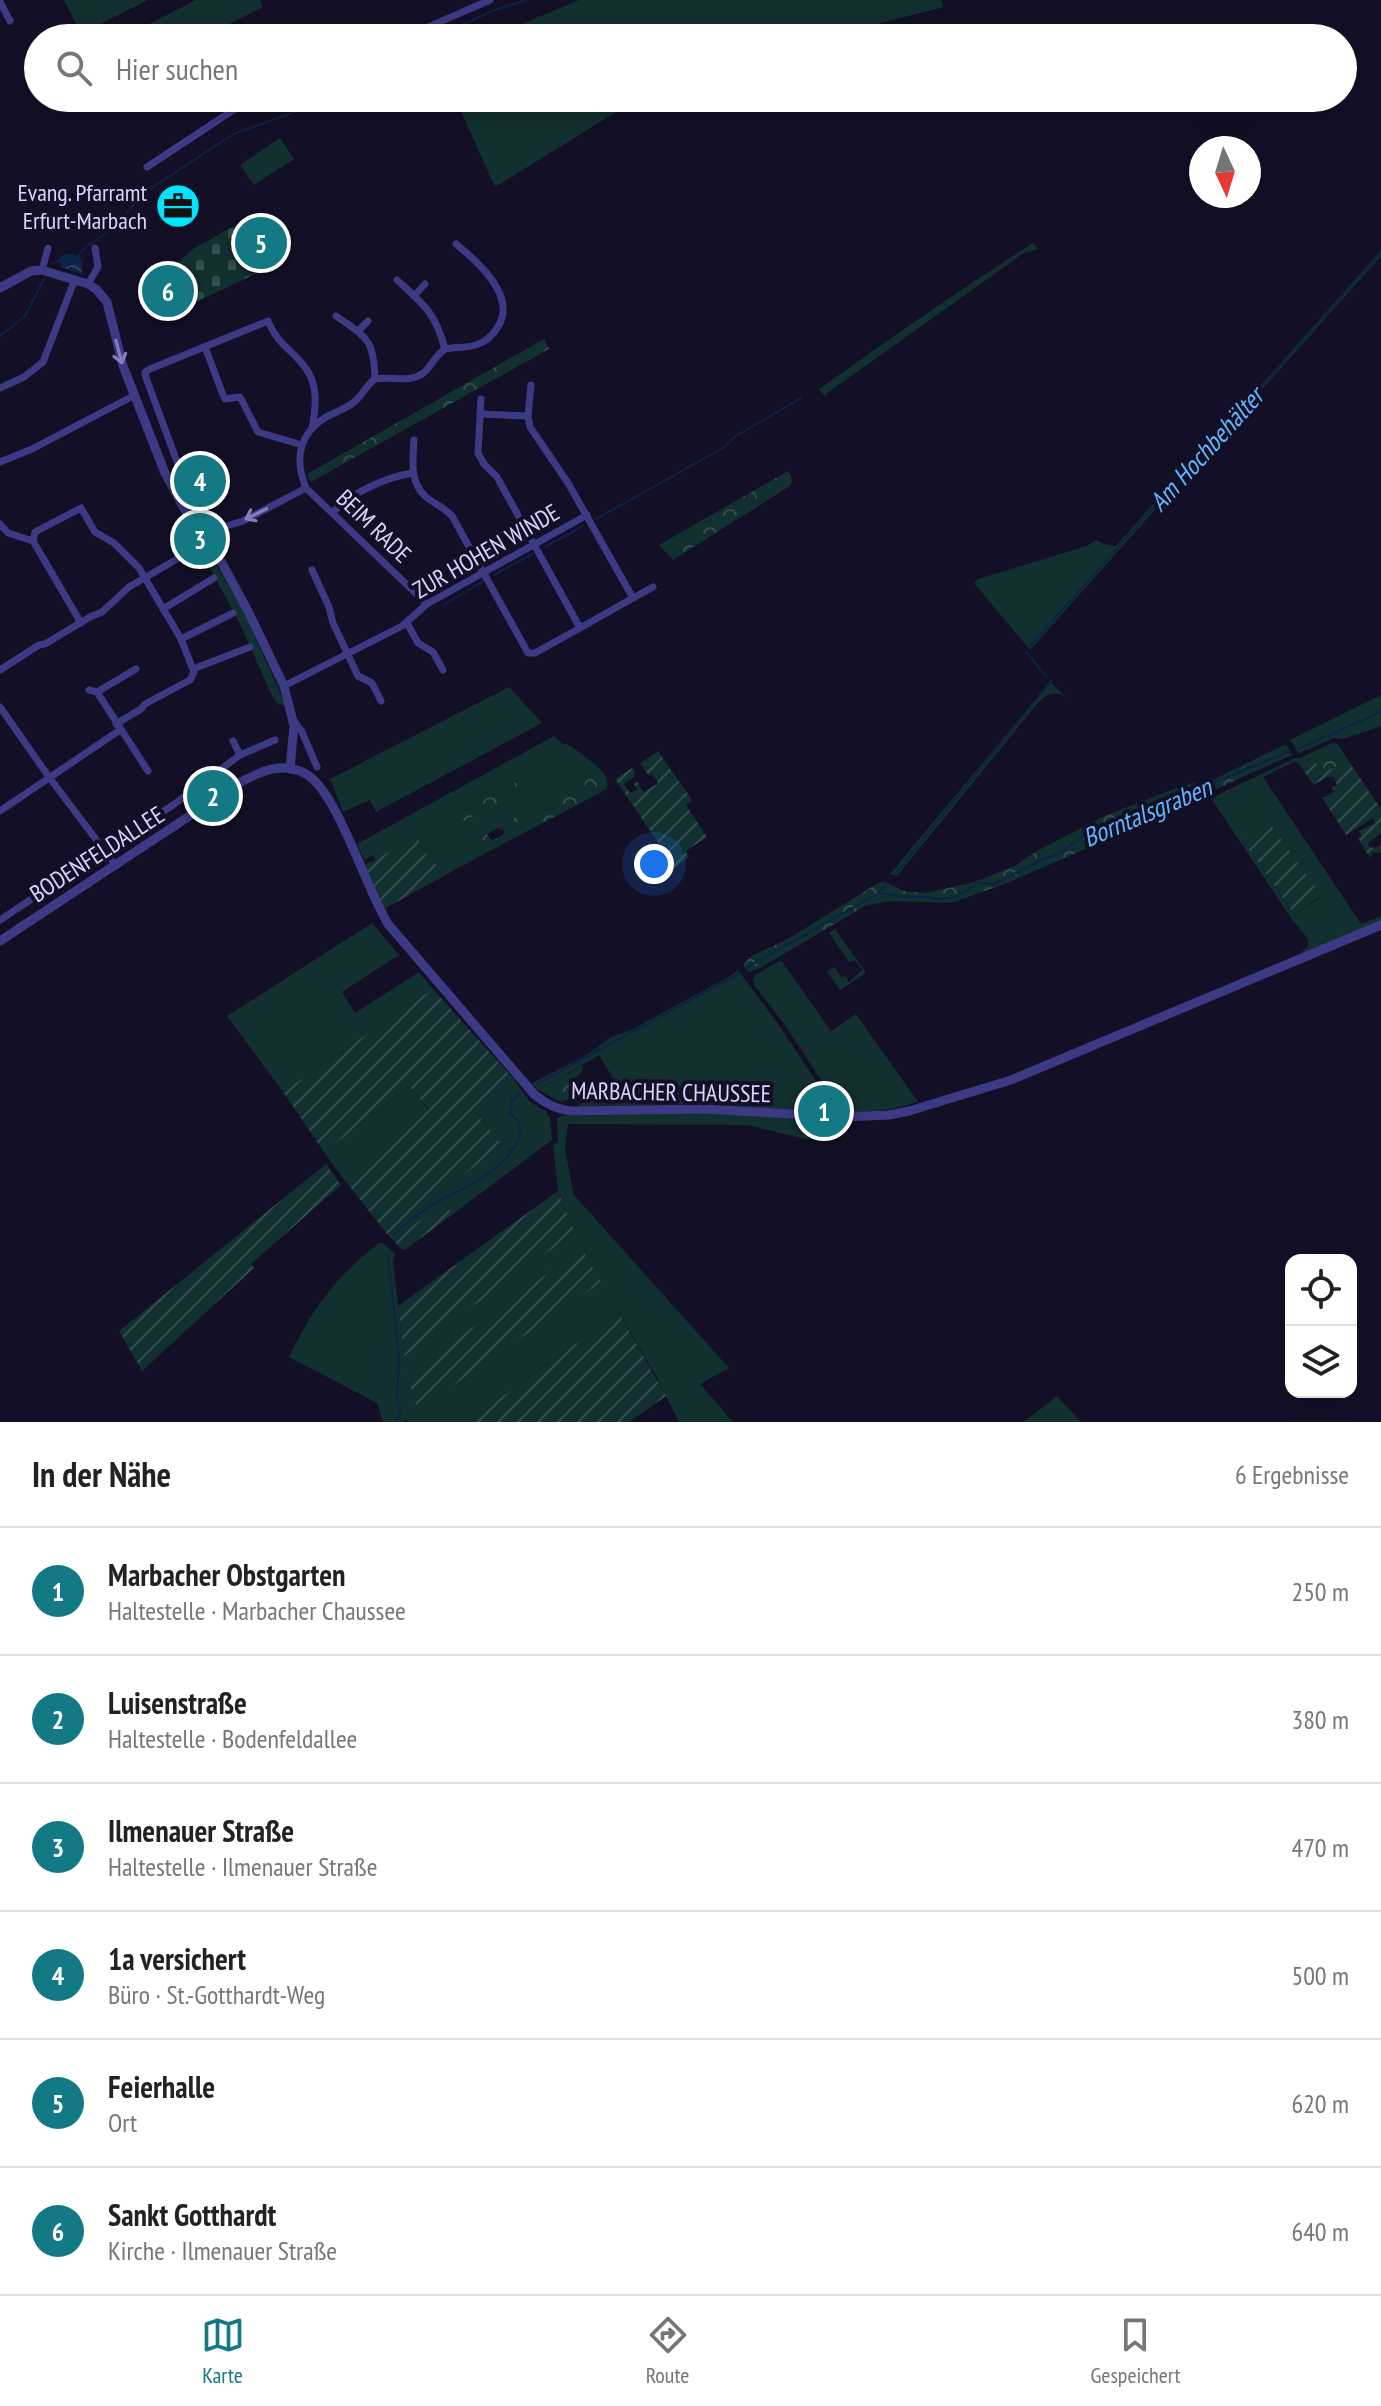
<!DOCTYPE html>
<html lang="de">
<meta charset="utf-8">
<style>
:root{--surface:#fff;--page:#f6f6f6;--text:#222;--muted:#767676;--line:#e0e0e0;--accent:#137a85}
body{margin:0;font-family:"PT Sans Narrow",sans-serif;background:var(--page);color:var(--text)}
.controls{position:absolute;right:24px;bottom:24px;display:grid;overflow:hidden;border-radius:16px;box-shadow:0 4px 20px #0003}
.controls button{width:72px;height:72px;display:grid;place-items:center;padding:0;border:0;border-bottom:2px solid var(--line);background:var(--surface);color:var(--text);font:40px sans-serif}
.compass{position:absolute;left:1189px;top:136px;width:72px;height:72px;border-radius:50%;background:var(--surface);box-shadow:0 4px 20px #0003;rotate:176deg}
.you{position:absolute;left:654px;top:864px;width:28px;height:28px;margin:-20px;border:6px solid #fff;border-radius:50%;background:#1a73e8;box-shadow:0 0 0 12px #1a73e833}
.badge{display:grid;place-items:center;width:52px;height:52px;border-radius:50%;background:var(--accent);color:#fff;font-size:26px;font-weight:700}
.pin{position:absolute;translate:-50% -50%;border:4px solid #fff;box-shadow:0 2px 8px #0006}
.list{margin:0;padding:0;list-style:none}
h2{display:flex;justify-content:space-between;align-items:center;height:104px;margin:0;padding:0 32px;font-size:34px}
h2 small{font-size:26px;font-weight:400;color:var(--muted)}
.list li{display:grid;grid-template-columns:52px 1fr auto;gap:24px;align-items:center;box-sizing:border-box;height:128px;padding:0 32px;border-top:2px solid var(--line)}
.list b{display:block;font-size:30px;white-space:nowrap}
.list p{margin:0;font-size:26px;white-space:nowrap;color:var(--muted)}
.list em{font-size:26px;font-style:normal;color:var(--muted)}
.icon{flex:none;width:44px;height:44px;fill:none;stroke:currentColor;stroke-width:2;stroke-linecap:round;stroke-linejoin:round}
.map{position:relative;flex:none;width:1381px;height:1422px;overflow:hidden}
.search{position:absolute;background:var(--surface);box-shadow:0 4px 20px #0003;left:24px;right:24px;top:24px;height:88px;display:flex;align-items:center;gap:20px;box-sizing:border-box;padding:0 28px;border-radius:44px;color:var(--muted);font-size:30px}
.sheet{height:872px;background:var(--surface)}
nav{display:flex;justify-content:space-around;align-items:center;box-sizing:border-box;height:112px;border-top:2px solid var(--line);background:var(--surface);font-size:22px;color:var(--muted)}
nav a{display:grid;justify-items:center;gap:4px}
nav .on{color:var(--accent)}
.map>svg:first-child{display:block}
</style>
<div class="map">
<svg width="1381" height="1422" viewBox="0 0 1381 1422">
<defs>
<pattern id="forest-crowns" width="20" height="18" patternUnits="userSpaceOnUse" patternTransform="scale(2)"><rect width="20" height="18" fill="#12302f"/><path d="M2 6a3 3 0 1 1 6 0M12 15a3 3 0 1 1 6 0" fill="none" stroke="#344d4e"/></pattern>
<pattern id="cemetery-stones" width="16" height="16" patternUnits="userSpaceOnUse" patternTransform="scale(2)"><rect width="16" height="16" fill="#12302f"/><path d="M2 7V4a2 2 0 0 1 4 0v3zM10 15v-3a2 2 0 0 1 4 0v3z" fill="#344d4e"/></pattern>
<pattern id="garden-furrows" width="10" height="10" patternUnits="userSpaceOnUse" patternTransform="scale(2)"><rect width="10" height="10" fill="#12302f"/><path d="M-1 1l2-2M0 10L10 0M9 11l2-2" fill="none" stroke="#344d4e"/></pattern>
<pattern id="water-waves" width="16" height="10" patternUnits="userSpaceOnUse" patternTransform="scale(2)"><rect width="16" height="10" fill="#0c2248"/><path d="M0 5q4-4 8 0t8 0" fill="none" stroke="#2f4163"/></pattern>
</defs>
<rect width="100%" height="100%" fill="#130f26"/>
<g fill="#12302f" fill-rule="evenodd">
<path d="M64,0H148L81,34Z"/>
<path d="M196,0H260L263,7L202,38H122Z"/>
<path d="M579,0H941L944,7L822,38H495L515,27Z"/>
<path d="M455,98H639L495,187Z"/>
<path d="M280,138L294,159L254,185L240,165Z"/>
<path d="M1033,243L1038,249L1024,253L826,394L825,397L819,389C890,339 960,289 1033,243Z"/>
<path d="M1381,250V256L1030,650L974,583L978,579L1087,546L1096,540L1104,544L1116,546L1193,459L1197,452L1195,444L1202,451Z"/>
<path d="M203,543L244,612L286,706L278,704L272,696L239,622L198,546Z"/>
<path d="M1050,682L1066,697C1052,690 1047,694 1037,704L897,876L890,874Z"/>
<path d="M509,687L542,723L376,812L370,800L343,812L330,779Z"/>
<path d="M1381,695V726L1343,739L1335,738L1299,753L1290,740Z"/>
<path d="M554,736L563,744H567L575,749L471,807L466,814L451,823L453,826L481,812L494,811L503,805L521,801L532,792L540,780L550,777L566,759L578,757L581,753L585,757L583,760C589,769 588,775 584,785L519,813L504,827L503,831L498,828L480,838L484,854L442,877L431,857L428,858L417,837L376,860L373,855L364,860L357,844Z"/>
<path d="M1332,743L1338,744L1300,765L1296,761L1263,777L1361,924L1381,916V922L1303,954L1302,952L1308,946V939L1291,918L1211,798L1295,758H1300ZM1242,840L1321,896V897L1294,914Z"/>
<path d="M1286,744L1292,755L1247,775L1250,767L1248,766L1239,767Z"/>
<path d="M372,923L399,955L342,992L355,1013L419,972L433,989L283,1092L227,1016Z"/>
<path d="M835,929L866,973L840,990L827,972L835,967L841,977L845,976L849,982L862,970L855,960L849,962L829,933Z"/>
<path d="M781,960L831,1031L856,1014L918,1102C893,1110 869,1113 842,1112L785,1025L755,986L753,980L755,975Z"/>
<path d="M738,970L781,1028L830,1102L828,1105L833,1110H817L814,1112L703,1104L577,1106L585,1101L626,1100L599,1055L538,1090L532,1083L585,1056L613,1036L631,1030L730,976Z"/>
<path d="M513,1078L530,1102L546,1111L550,1118L552,1140L453,1214L443,1202L394,1241L387,1234L502,1145L473,1109Z"/>
<path d="M409,1086L429,1111L343,1178L324,1152Z"/>
<path d="M705,1113L831,1121L826,1135L813,1133L808,1140L748,1125L568,1124L565,1149L574,1195L729,1368L700,1384L733,1422H679L656,1376L619,1313L467,1422H408L406,1419L404,1422H383L377,1403L289,1357C313,1308 336,1276 379,1243H383L395,1254L393,1262L404,1355L575,1232L558,1191L553,1145L558,1142L557,1118L561,1116Z"/>
<path d="M1057,1396L1081,1422H1024Z"/>
</g>
<g fill="url(#forest-crowns)">
<path d="M544,339L549,349L311,482L307,474Z"/>
<path d="M788,471C792,477 793,480 790,486L673,560L659,545Z"/>
<path d="M1338,744L1348,760C1334,768 1320,779 1314,757Z"/>
<path d="M575,749L581,753L578,757L566,759L550,777L540,780L532,792L521,801L503,805L494,811L481,812L453,827L451,823L465,814L471,807Z"/>
<path d="M585,757C597,766 610,773 607,789L484,854L479,838L487,834L492,841L503,835L504,827L519,813L584,785C588,775 589,769 583,760Z"/>
<path d="M1248,766L1250,771L1247,775L1107,840L1094,834L1092,838L1097,841V844L1007,883L951,903L892,901L867,905L760,968L749,972L746,970L744,964L751,956L788,939L878,883L885,882L904,891L925,893L971,883L1013,867L1037,851L1102,817L1184,785L1215,779L1239,767Z"/>
<path d="M583,1065L582,1072L571,1082L569,1099L561,1102L538,1090Z"/>
</g>
<path fill="url(#cemetery-stones)" fill-rule="evenodd" d="M257,213L279,263L166,316L149,288L193,249ZM179,283L181,295L162,299L161,297L157,298L154,295L159,288Z"/>
<g fill="url(#garden-furrows)">
<path d="M658,751L692,800L686,805L707,837L686,851L689,857L675,868L615,779L632,768L635,772L634,777L624,784L630,793L637,790L634,784L637,782L644,792L658,783L652,774L649,776L640,763Z"/>
<path d="M1314,757C1320,779 1334,768 1348,760L1381,809V833L1368,843L1369,847L1376,848L1381,845V853L1373,852L1370,858L1358,838L1362,836L1359,831L1375,823L1373,818L1346,835L1322,798L1334,792L1332,788L1337,785L1334,777H1328L1313,785L1300,765Z"/>
<path d="M1267,819L1321,896L1294,914L1242,840Z"/>
<path d="M417,837L428,858L431,856L442,877L384,909L365,865Z"/>
<path d="M433,989L513,1078L473,1109L502,1145L387,1234L343,1178L429,1110L409,1086L324,1152L283,1092Z"/>
<path d="M326,1164L341,1185L251,1264L254,1268L142,1371L119,1331Z"/>
<path d="M558,1191L575,1232L404,1356L398,1306Z"/>
<path d="M443,1202L453,1214L405,1250L400,1248L394,1241Z"/>
<path d="M582,1249L601,1282L418,1410L407,1375Z"/>
<path d="M619,1313L666,1396L629,1422H467Z"/>
</g>
<path fill="url(#water-waves)" d="M69,254L79,256L83,263L81,274L61,267L60,262L53,264L63,255Z"/>
<g fill="none" stroke-linecap="round" stroke-linejoin="round">
<g stroke="#0c2248" stroke-width="2">
<path d="M433,38L497,9L526,0"/>
<path d="M148,190L234,134L308,107L323,98"/>
<path d="M79,255L87,246L108,232L137,202"/>
<path d="M0,336L25,316L45,277"/>
<path d="M596,519L723,448L736,436L801,398"/>
<path d="M545,547L583,526"/>
<path d="M494,575L532,554"/>
<path d="M444,605L482,582"/>
<path d="M1031,645L1381,252"/>
<path d="M1026,652L1047,677"/>
<path d="M1296,750L1381,712"/>
<path d="M896,873L1051,681"/>
<path d="M880,892L886,884"/>
<path d="M746,968L879,893L906,897H929L936,899L952,898L964,893L976,883L995,884L1041,860L1058,854L1095,828L1123,822L1150,810L1164,808L1197,789L1289,752"/>
<path d="M537,1084L738,974"/>
<path d="M393,1235C408,1221 426,1207 445,1198C480,1180 501,1172 521,1136L519,1122L510,1113L512,1101L522,1091"/>
<path d="M388,1255L399,1356L397,1398L400,1414L396,1422"/>
</g>
<g stroke="#3d3a85" stroke-width="7">
<path d="M0,2L10,21"/>
<path d="M403,38L490,0"/>
<path d="M147,167L241,105L266,98"/>
<path d="M42,270L48,248"/>
<path d="M88,284L98,267L95,248"/>
<path d="M414,296L425,284"/>
<path d="M336,316C367,338 374,339 375,379C366,385 363,395 354,402C346,409 335,412 326,417C299,434 294,459 306,488L427,604"/>
<path d="M358,331L368,321"/>
<path d="M205,347L223,395L225,399L240,397L258,432L302,445"/>
<path d="M445,349C455,347 466,348 476,345C486,342 494,334 499,325C516,295 477,261 456,244"/>
<path d="M375,379C390,376 408,383 422,374C432,367 435,355 445,349C435,312 424,305 397,280"/>
<path d="M531,385L528,416L530,427L568,483L633,598L653,587"/>
<path d="M0,388L24,377L43,362L75,279"/>
<path d="M481,399L478,453L484,464L497,477L580,628L633,598"/>
<path d="M480,414L528,416"/>
<path d="M414,440C413,459 409,481 425,496C434,504 444,507 452,516L528,653H535L580,628"/>
<path d="M0,462L32,449L135,395"/>
<path d="M183,507V478L145,375V372L150,369L268,321C278,345 290,348 304,366C319,384 316,407 312,428"/>
<path d="M332,513C351,493 386,477 413,473"/>
<path d="M0,524L8,533L33,541"/>
<path d="M205,538L217,529L243,521L306,488"/>
<path d="M312,570L329,607L333,623L358,676L372,683L381,701"/>
<path d="M163,609L214,578"/>
<path d="M81,623L33,541L35,532L81,508L95,532L114,543L139,568L181,639L194,672L190,680L145,704L141,709L116,724"/>
<path d="M407,623L418,643L433,652L443,670"/>
<path d="M181,639L233,613"/>
<path d="M193,669L250,647"/>
<path d="M0,670L39,645L45,644L90,617L102,612L129,587L196,548"/>
<path d="M284,686L402,626L427,604L587,515"/>
<path d="M89,690L97,692L148,771"/>
<path d="M97,692L136,669"/>
<path d="M0,707L49,777L116,866"/>
<path d="M295,722L302,732L317,767"/>
<path d="M233,741L240,755"/>
<path d="M0,811L120,730"/>
<path d="M0,920L173,805L240,755L275,740"/>
</g>
<g stroke="#3d3a85" stroke-width="9">
<path d="M0,288L31,271L42,270L88,284L96,289L107,302L123,366L165,473L183,507L218,556L249,613L284,686L294,726L290,769"/>
<path d="M0,941L241,782C261,771 283,761 306,774C337,791 366,889 388,924L534,1094C546,1104 556,1109 571,1111L705,1109L843,1117L889,1115L909,1111L1011,1080L1381,925"/>
</g>
</g>
<defs><path id="oneway-shaft" d="M-6 0H5M1.5-3L5.5 0L1.5 3" fill="none" stroke-width="1.6" stroke-linecap="round" stroke-linejoin="round" transform="scale(2)"/></defs>
<g stroke="#837fbc">
<use href="#oneway-shaft" transform="translate(119 352) rotate(75)"/>
<use href="#oneway-shaft" transform="translate(256 514) rotate(153)"/>
</g>
<defs>
<g id="office-disc" transform="scale(2.3)"><circle r="9.5" fill="#00e5ff" stroke="#130f26"/><path d="M-6-3h4V-5.5h4V-3h4V5H-6ZM-1-4.5V-3h2v-1.5ZM-6 0V1H6V0Z" fill="#111"/></g>
</defs>
<g fill-rule="evenodd">
<use href="#office-disc" x="178" y="206"/>
</g>
<g text-anchor="middle" dominant-baseline="central" stroke-width="8" stroke-linejoin="round" paint-order="stroke">
<g font-size="24" fill="#d9d4ff" stroke="#130f26" text-anchor="end">
<text x="147" y="192">Evang. Pfarramt<tspan x="147" dy="28">Erfurt-Marbach</tspan></text>
</g>
<g font-size="24" fill="#d9d4ff" stroke="#130f26">
<text transform="translate(374 526) rotate(44)">BEIM RADE</text>
<text transform="translate(486 551) rotate(-30)">ZUR HOHEN WINDE</text>
<text transform="translate(97 854) rotate(-33)">BODENFELDALLEE</text>
<text transform="translate(671 1092) rotate(1)">MARBACHER CHAUSSEE</text>
</g>
<g font-size="26" font-style="italic" fill="#62b6ff" stroke="#130f26">
<text transform="translate(1206 449) rotate(-48)">Am Hochbehälter</text>
<text transform="translate(1147 812) rotate(-23)">Borntalsgraben</text>
</g>
</g>
</svg>
<div class="controls">
<button><svg class="icon" aria-label="locate" viewBox="0 0 24 24"><circle cx="12" cy="12" r="6"/><path d="M12 2v4M12 18v4M2 12h4M18 12h4"/></svg></button>
<button><svg class="icon" aria-label="layers" viewBox="0 0 24 24"><path d="M12 4l9 5-9 5-9-5zM3 14l9 5 9-5"/></svg></button>
</div>
<svg class="compass" viewBox="-18 -18 36 36"><path d="M0-13l5 13h-10z" fill="#e53935"/><path d="M0 13l5-13h-10z" fill="#767676"/></svg>
<div class="you"></div>
<div class="pin badge" style="left:824px;top:1111px">1</div>
<div class="pin badge" style="left:213px;top:796px">2</div>
<div class="pin badge" style="left:200px;top:539px">3</div>
<div class="pin badge" style="left:200px;top:481px">4</div>
<div class="pin badge" style="left:261px;top:243px">5</div>
<div class="pin badge" style="left:168px;top:291px">6</div>
<div class="search"><svg class="icon" aria-label="search" viewBox="0 0 24 24"><circle cx="10" cy="10" r="6"/><path d="M15 15l6 6"/></svg>Hier suchen</div>
</div>
<section class="sheet">
<h2>In der Nähe<small>6 Ergebnisse</small></h2>
<ul class="list">
<li><span class="badge">1</span><div><b>Marbacher Obstgarten</b><p>Haltestelle · Marbacher Chaussee</p></div><em>250 m</em></li>
<li><span class="badge">2</span><div><b>Luisenstraße</b><p>Haltestelle · Bodenfeldallee</p></div><em>380 m</em></li>
<li><span class="badge">3</span><div><b>Ilmenauer Straße</b><p>Haltestelle · Ilmenauer Straße</p></div><em>470 m</em></li>
<li><span class="badge">4</span><div><b>1a versichert</b><p>Büro · St.-Gotthardt-Weg</p></div><em>500 m</em></li>
<li><span class="badge">5</span><div><b>Feierhalle</b><p>Ort</p></div><em>620 m</em></li>
<li><span class="badge">6</span><div><b>Sankt Gotthardt</b><p>Kirche · Ilmenauer Straße</p></div><em>640 m</em></li>
</ul>
</section>
<nav>
<a class="on"><svg class="icon" aria-label="map" viewBox="0 0 24 24"><path d="M3 6l6-2 6 2 6-2v14l-6 2-6-2-6 2zM9 4v14M15 6v14"/></svg>Karte</a>
<a><svg class="icon" aria-label="directions" viewBox="0 0 24 24"><path d="M12 3l9 9-9 9-9-9zM9 14v-3h6M13 9l2 2-2 2"/></svg>Route</a>
<a><svg class="icon" aria-label="saved" viewBox="0 0 24 24"><path d="M7 4h10v16l-5-4-5 4z"/></svg>Gespeichert</a>
</nav>
